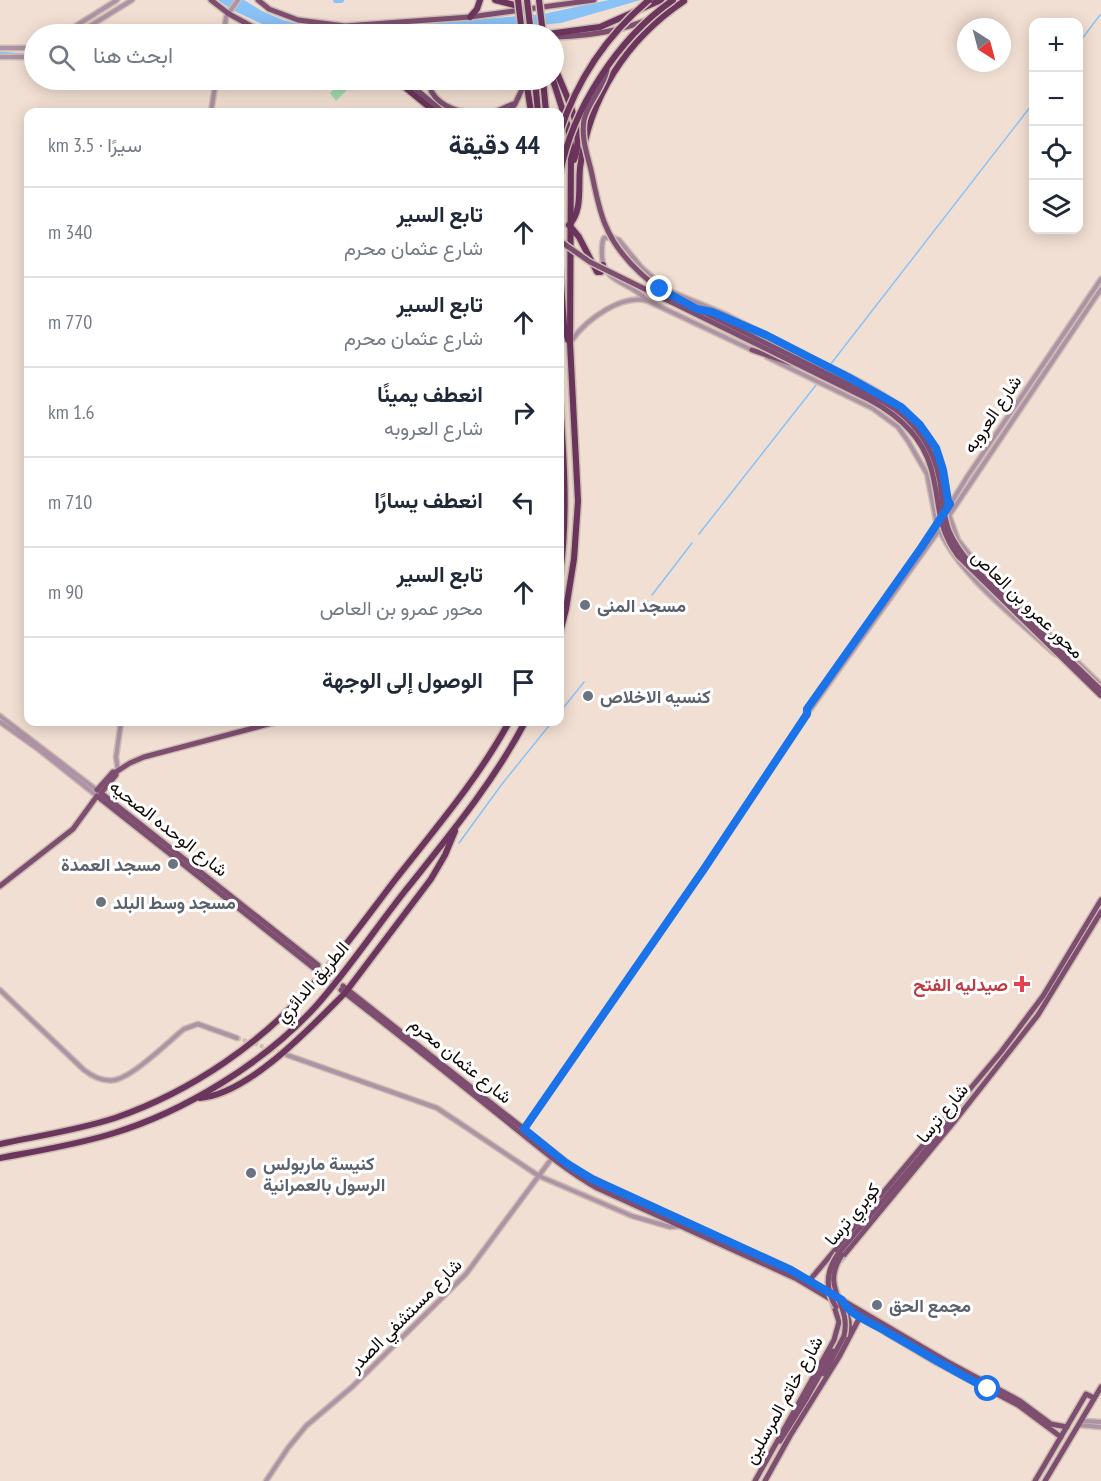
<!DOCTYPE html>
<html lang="ar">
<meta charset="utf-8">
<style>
:root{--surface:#fff;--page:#f2f2f3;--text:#1f2937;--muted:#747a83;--line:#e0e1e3}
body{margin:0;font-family:"PT Sans Narrow",Vazirmatn,sans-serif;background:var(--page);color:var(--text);direction:rtl}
.controls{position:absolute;right:18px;top:18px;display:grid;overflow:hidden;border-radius:12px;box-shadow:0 3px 15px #0003}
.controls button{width:54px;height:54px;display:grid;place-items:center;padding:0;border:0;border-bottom:2px solid var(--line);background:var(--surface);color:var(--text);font:30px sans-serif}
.compass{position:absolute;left:957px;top:18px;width:54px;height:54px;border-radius:50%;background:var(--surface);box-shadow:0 3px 15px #0003;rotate:144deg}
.stop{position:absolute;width:18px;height:18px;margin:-14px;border:4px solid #1a73e8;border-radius:50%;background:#fff}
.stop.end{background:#1a73e8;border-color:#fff;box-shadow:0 2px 6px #0008}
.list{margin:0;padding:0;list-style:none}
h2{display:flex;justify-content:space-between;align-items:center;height:78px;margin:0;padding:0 24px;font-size:26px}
h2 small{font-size:20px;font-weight:400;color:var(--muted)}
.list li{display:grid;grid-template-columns:39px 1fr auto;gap:18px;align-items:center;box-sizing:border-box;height:90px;padding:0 24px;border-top:2px solid var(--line)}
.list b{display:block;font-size:22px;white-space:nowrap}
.list p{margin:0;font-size:20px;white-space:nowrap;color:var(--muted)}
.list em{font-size:20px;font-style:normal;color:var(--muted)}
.icon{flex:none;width:33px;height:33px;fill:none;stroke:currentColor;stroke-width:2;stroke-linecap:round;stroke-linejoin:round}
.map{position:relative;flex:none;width:1101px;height:1481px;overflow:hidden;direction:ltr}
.search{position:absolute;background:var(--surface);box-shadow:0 3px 15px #0003;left:24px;top:24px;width:540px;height:66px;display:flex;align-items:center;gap:15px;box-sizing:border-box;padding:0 21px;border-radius:33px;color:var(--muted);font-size:22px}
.panel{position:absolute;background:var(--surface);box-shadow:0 3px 15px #0003;left:24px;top:108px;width:540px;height:618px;border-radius:12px;direction:rtl}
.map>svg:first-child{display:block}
</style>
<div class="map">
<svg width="1101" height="1481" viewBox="0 0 1101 1481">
<rect width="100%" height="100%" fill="#f2dfd3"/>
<path fill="#a0dcad" d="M343,80H357L336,101L330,93Z"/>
<path fill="#89c2f6" d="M218,0H244L262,11L283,20L316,29L357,30L543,14L609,0H641L561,23L442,34H284L232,10Z"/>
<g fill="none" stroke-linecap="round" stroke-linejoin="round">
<g stroke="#89c2f6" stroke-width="1.5">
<path d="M1078,44L1100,15"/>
<path d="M830,365L1034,102"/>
<path d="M699,534L816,385"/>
<path d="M652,595L692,543"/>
<path d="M639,611L647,601"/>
<path d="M560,712L584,682"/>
<path d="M459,843L502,784L552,722"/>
</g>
<path stroke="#89c2f6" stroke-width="3" d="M0,53L24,55"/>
<path stroke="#89c2f6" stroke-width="6" d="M336,0H341"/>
<path stroke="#d0bfb4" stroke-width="4" stroke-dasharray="4 2" stroke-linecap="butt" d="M237,1038L282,1053"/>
<g stroke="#d0bfb4" stroke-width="5" stroke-dasharray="5 2.5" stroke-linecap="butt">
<path d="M318,965L343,986"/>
<path d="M318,972L341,990"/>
</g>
<g stroke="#cebdb2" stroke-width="7">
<g id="minor">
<path d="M63,34L117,0"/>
<path d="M77,34L132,0"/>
<path d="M224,34L226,17L238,0"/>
<path d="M0,48H34"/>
<path d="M0,57H34"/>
<path d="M211,112L216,80"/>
<path d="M646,300C632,282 604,284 602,257C602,251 601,244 604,238L611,237L619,240L642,268L667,290L725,314L762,333"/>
<path d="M572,340C586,320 622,293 648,301L752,350"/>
<path d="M779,342C833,372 913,394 939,455C945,470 946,485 947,501L950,504"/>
<path d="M767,357L872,408L898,427L908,441L927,474L937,525"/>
<path d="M945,513L967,477L1101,279"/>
<path d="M949,515L958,540L977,564L1101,685"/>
<path d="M946,520L1101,289"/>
<path d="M940,531C961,577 1017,619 1055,654"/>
<path d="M807,714V709L941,519"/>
<path d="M0,716L98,791"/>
<path d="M0,722L38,749L97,796"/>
<path d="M118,770L116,757L121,722"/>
<path d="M0,990L84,1070C93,1077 103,1082 115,1080C134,1076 168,1042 184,1029L198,1024L237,1038"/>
<path d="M287,1055L437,1108L539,1176L632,1216L670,1227L681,1226"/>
<path d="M524,1129L704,869L807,714L942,526"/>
<path d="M1081,1421L1101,1422"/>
<path d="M1078,1425L1101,1427"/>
<path d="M266,1481L288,1448L306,1426L352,1387L466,1274L552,1158"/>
</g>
</g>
<g stroke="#cebdb2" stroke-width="8">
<g id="major">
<path d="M211,0L229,14L266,34"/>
<path d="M258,0L269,9L298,20L345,26L470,17L594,0"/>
<path d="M554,37C592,36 633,30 668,10"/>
<path d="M405,80L443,112"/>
<path d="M428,80C430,99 447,109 465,112"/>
<path d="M495,112L513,104"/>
<path d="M508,112L515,104L526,81"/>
<path d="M699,309C717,311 731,326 748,327"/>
<path d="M761,333L802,360"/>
<path d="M752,350L799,366"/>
<path d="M116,772V775L101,793L318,965"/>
<path d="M97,790L113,772H116L130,763L144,757L276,722"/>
<path d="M0,886L73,829L97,796L315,969"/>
<path d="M343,986L576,1170L607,1186L791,1270L946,1361L1020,1401L1051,1424L1067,1427"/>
<path d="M341,990C393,1030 444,1071 495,1112C528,1138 560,1167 597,1188L797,1279L936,1362L1018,1405L1061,1437"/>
<path d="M838,1254L949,1122L952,1111"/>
<path d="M840,1260L954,1122L1038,1015L1101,912"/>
<path d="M809,1281L1001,1052L1043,996L1101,900"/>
<path d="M845,1308L849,1321L850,1335"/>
<path d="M824,1374L844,1336"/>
<path d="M780,1441L805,1401L833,1351"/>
<path d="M755,1481L834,1340L839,1322L833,1303"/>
<path d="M765,1481L790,1436L839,1357L862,1313"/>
<path d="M1035,1481L1086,1394L1094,1398"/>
<path d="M1045,1481L1101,1387"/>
</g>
</g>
<g stroke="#cebdb2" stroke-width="9">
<g id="highway">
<path d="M495,0L526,8"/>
<path d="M470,17L477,9L480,0"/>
<path d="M548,34L600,27L661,0"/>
<path d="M554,66C565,93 586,130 574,160"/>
<path d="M396,80L435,112"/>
<path d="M526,80L531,112"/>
<path d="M535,80L538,112"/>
<path d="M543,80L546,112"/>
<path d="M553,80L568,127L571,145L570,343L578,501L574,559L566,609L560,633"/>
<path d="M603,265L601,272H597L579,237L569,225C583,211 578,186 580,168C589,98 626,40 684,1"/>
<path d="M560,270L564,325L568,340"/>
<path d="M560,403C564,460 568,517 560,574"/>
<path d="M348,989L431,879L445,855L455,831"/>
<path d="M200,1098C249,1094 311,1027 345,993"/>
<path d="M0,1144C38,1136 78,1130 115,1118C193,1091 263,1042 316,981C344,949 369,914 395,880C435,829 478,779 509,722"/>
<path d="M0,1158C37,1151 75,1145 111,1134C184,1112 264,1063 316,1006C348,970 375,929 405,891C448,837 493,783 525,722"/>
</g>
</g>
<use href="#minor" stroke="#ae92a5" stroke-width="4"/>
<use href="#major" stroke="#7e4e71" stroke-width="5"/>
<use href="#highway" stroke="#6c355e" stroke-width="6"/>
<g stroke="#cebdb2" stroke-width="8" stroke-linecap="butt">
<g id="major-bridge">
<path d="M607,70C603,89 588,102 584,120C581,137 587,154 591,170C595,188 598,207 605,224C616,252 641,276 665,293L884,402C914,419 934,447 940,482C942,498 943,515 949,531C962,561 989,582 1012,604C1042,633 1071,661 1101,690"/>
<path d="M560,241L590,262L870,400C898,415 922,436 931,468C941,503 935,524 958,556L1101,696"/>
<path d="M842,1255C819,1290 852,1302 844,1336"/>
<path d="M836,1307C825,1289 826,1271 838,1254"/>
</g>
</g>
<g stroke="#cebdb2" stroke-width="9" stroke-linecap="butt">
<g id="highway-bridge">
<path d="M518,0L522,34"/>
<path d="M527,0L531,34"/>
<path d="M539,0L543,34"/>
<path d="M560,132C577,80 607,35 649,0"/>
<path d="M560,174C572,109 618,38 673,0"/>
</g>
</g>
<use href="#major-bridge" stroke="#7e4e71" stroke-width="5"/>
<use href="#highway-bridge" stroke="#6c355e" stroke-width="6"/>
</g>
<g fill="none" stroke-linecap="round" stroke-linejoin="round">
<path stroke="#1a73e8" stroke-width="8" d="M660,289L697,309L712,312L766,335L848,377L901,407L920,425L936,448L943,470L948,501L950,504L921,548L807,709V714L704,869L524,1129L566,1163L592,1179L791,1270L842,1300C849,1315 872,1323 887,1332C920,1351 953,1371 988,1389"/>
</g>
<g fill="#6b7280" stroke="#fff" stroke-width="2">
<circle cx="585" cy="605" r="6"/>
<circle cx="588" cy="696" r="6"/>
<circle cx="173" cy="864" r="6"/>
<circle cx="101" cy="902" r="6"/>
<circle cx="251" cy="1173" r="6"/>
<circle cx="877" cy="1305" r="6"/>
</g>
<path fill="#e0444e" stroke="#fff" stroke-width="2" d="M1019 975h6v6h6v6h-6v6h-6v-6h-6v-6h6z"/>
<g text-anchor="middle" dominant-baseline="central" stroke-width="6" stroke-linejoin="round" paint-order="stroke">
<g font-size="18" fill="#110b07" stroke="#fff">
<text transform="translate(992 414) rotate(-56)">شارع العروبه</text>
<text transform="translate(1028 604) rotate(44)">محور عمرو بن العاص</text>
<text transform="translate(169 828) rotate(38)">شارع الوحده الصحيه</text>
<text transform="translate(312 982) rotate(-49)">الطريق الدائري</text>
<text transform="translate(461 1060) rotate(39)">شارع عثمان محرم</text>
<text transform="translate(942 1113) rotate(-51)">شارع ترسا</text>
<text transform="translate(852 1214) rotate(-50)">كوبري ترسا</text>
<text transform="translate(405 1315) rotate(-45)">شارع مستشفي الصدر</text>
<text transform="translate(783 1400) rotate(-61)">شارع خاتم المرسلين</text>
</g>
<g font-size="18" font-weight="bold" fill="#5b616d" stroke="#fff" text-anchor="start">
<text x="597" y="605">مسجد المنى</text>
<text x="600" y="696">كنسيه الاخلاص</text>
<text x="161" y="864" text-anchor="end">مسجد العمدة</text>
<text x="113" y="902">مسجد وسط البلد</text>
<text x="263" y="1163">كنيسة ماربولس<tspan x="263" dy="21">الرسول بالعمرانية</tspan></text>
<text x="889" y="1305">مجمع الحق</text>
</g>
<g font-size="18" font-weight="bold" fill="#be3a42" stroke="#fff" text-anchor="end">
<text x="1008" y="984">صيدليه الفتح</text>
</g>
</g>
</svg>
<div class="controls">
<button>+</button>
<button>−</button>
<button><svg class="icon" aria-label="locate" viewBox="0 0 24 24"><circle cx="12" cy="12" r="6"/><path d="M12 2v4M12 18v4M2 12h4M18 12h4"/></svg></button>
<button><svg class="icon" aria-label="layers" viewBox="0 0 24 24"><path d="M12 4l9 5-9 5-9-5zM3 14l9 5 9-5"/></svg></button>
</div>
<svg class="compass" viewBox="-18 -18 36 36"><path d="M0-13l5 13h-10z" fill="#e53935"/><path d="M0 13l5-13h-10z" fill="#747a83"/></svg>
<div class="stop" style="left:988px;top:1389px"></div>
<div class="stop end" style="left:660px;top:289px"></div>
<div class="search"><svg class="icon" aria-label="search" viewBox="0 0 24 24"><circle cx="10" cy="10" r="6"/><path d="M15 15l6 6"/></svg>ابحث هنا</div>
<section class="panel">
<h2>44 دقيقة<small>سيرًا · 3.5 km</small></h2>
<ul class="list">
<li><svg class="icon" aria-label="ahead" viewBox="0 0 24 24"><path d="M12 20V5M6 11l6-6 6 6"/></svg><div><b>تابع السير</b><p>شارع عثمان محرم</p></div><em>340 m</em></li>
<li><svg class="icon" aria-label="ahead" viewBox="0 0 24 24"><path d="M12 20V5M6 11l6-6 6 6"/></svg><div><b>تابع السير</b><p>شارع عثمان محرم</p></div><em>770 m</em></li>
<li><svg class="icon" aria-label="right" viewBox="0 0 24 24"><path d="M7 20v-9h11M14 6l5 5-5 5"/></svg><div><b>انعطف يمينًا</b><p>شارع العروبه</p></div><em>1.6 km</em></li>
<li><svg class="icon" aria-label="left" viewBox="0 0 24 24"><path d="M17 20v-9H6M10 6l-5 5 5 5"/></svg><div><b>انعطف يسارًا</b></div><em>710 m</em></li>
<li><svg class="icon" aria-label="ahead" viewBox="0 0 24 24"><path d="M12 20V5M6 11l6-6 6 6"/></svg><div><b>تابع السير</b><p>محور عمرو بن العاص</p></div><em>90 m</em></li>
<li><svg class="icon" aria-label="arrive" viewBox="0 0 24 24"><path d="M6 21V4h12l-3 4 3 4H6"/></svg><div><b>الوصول إلى الوجهة</b></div></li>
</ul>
</section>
</div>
